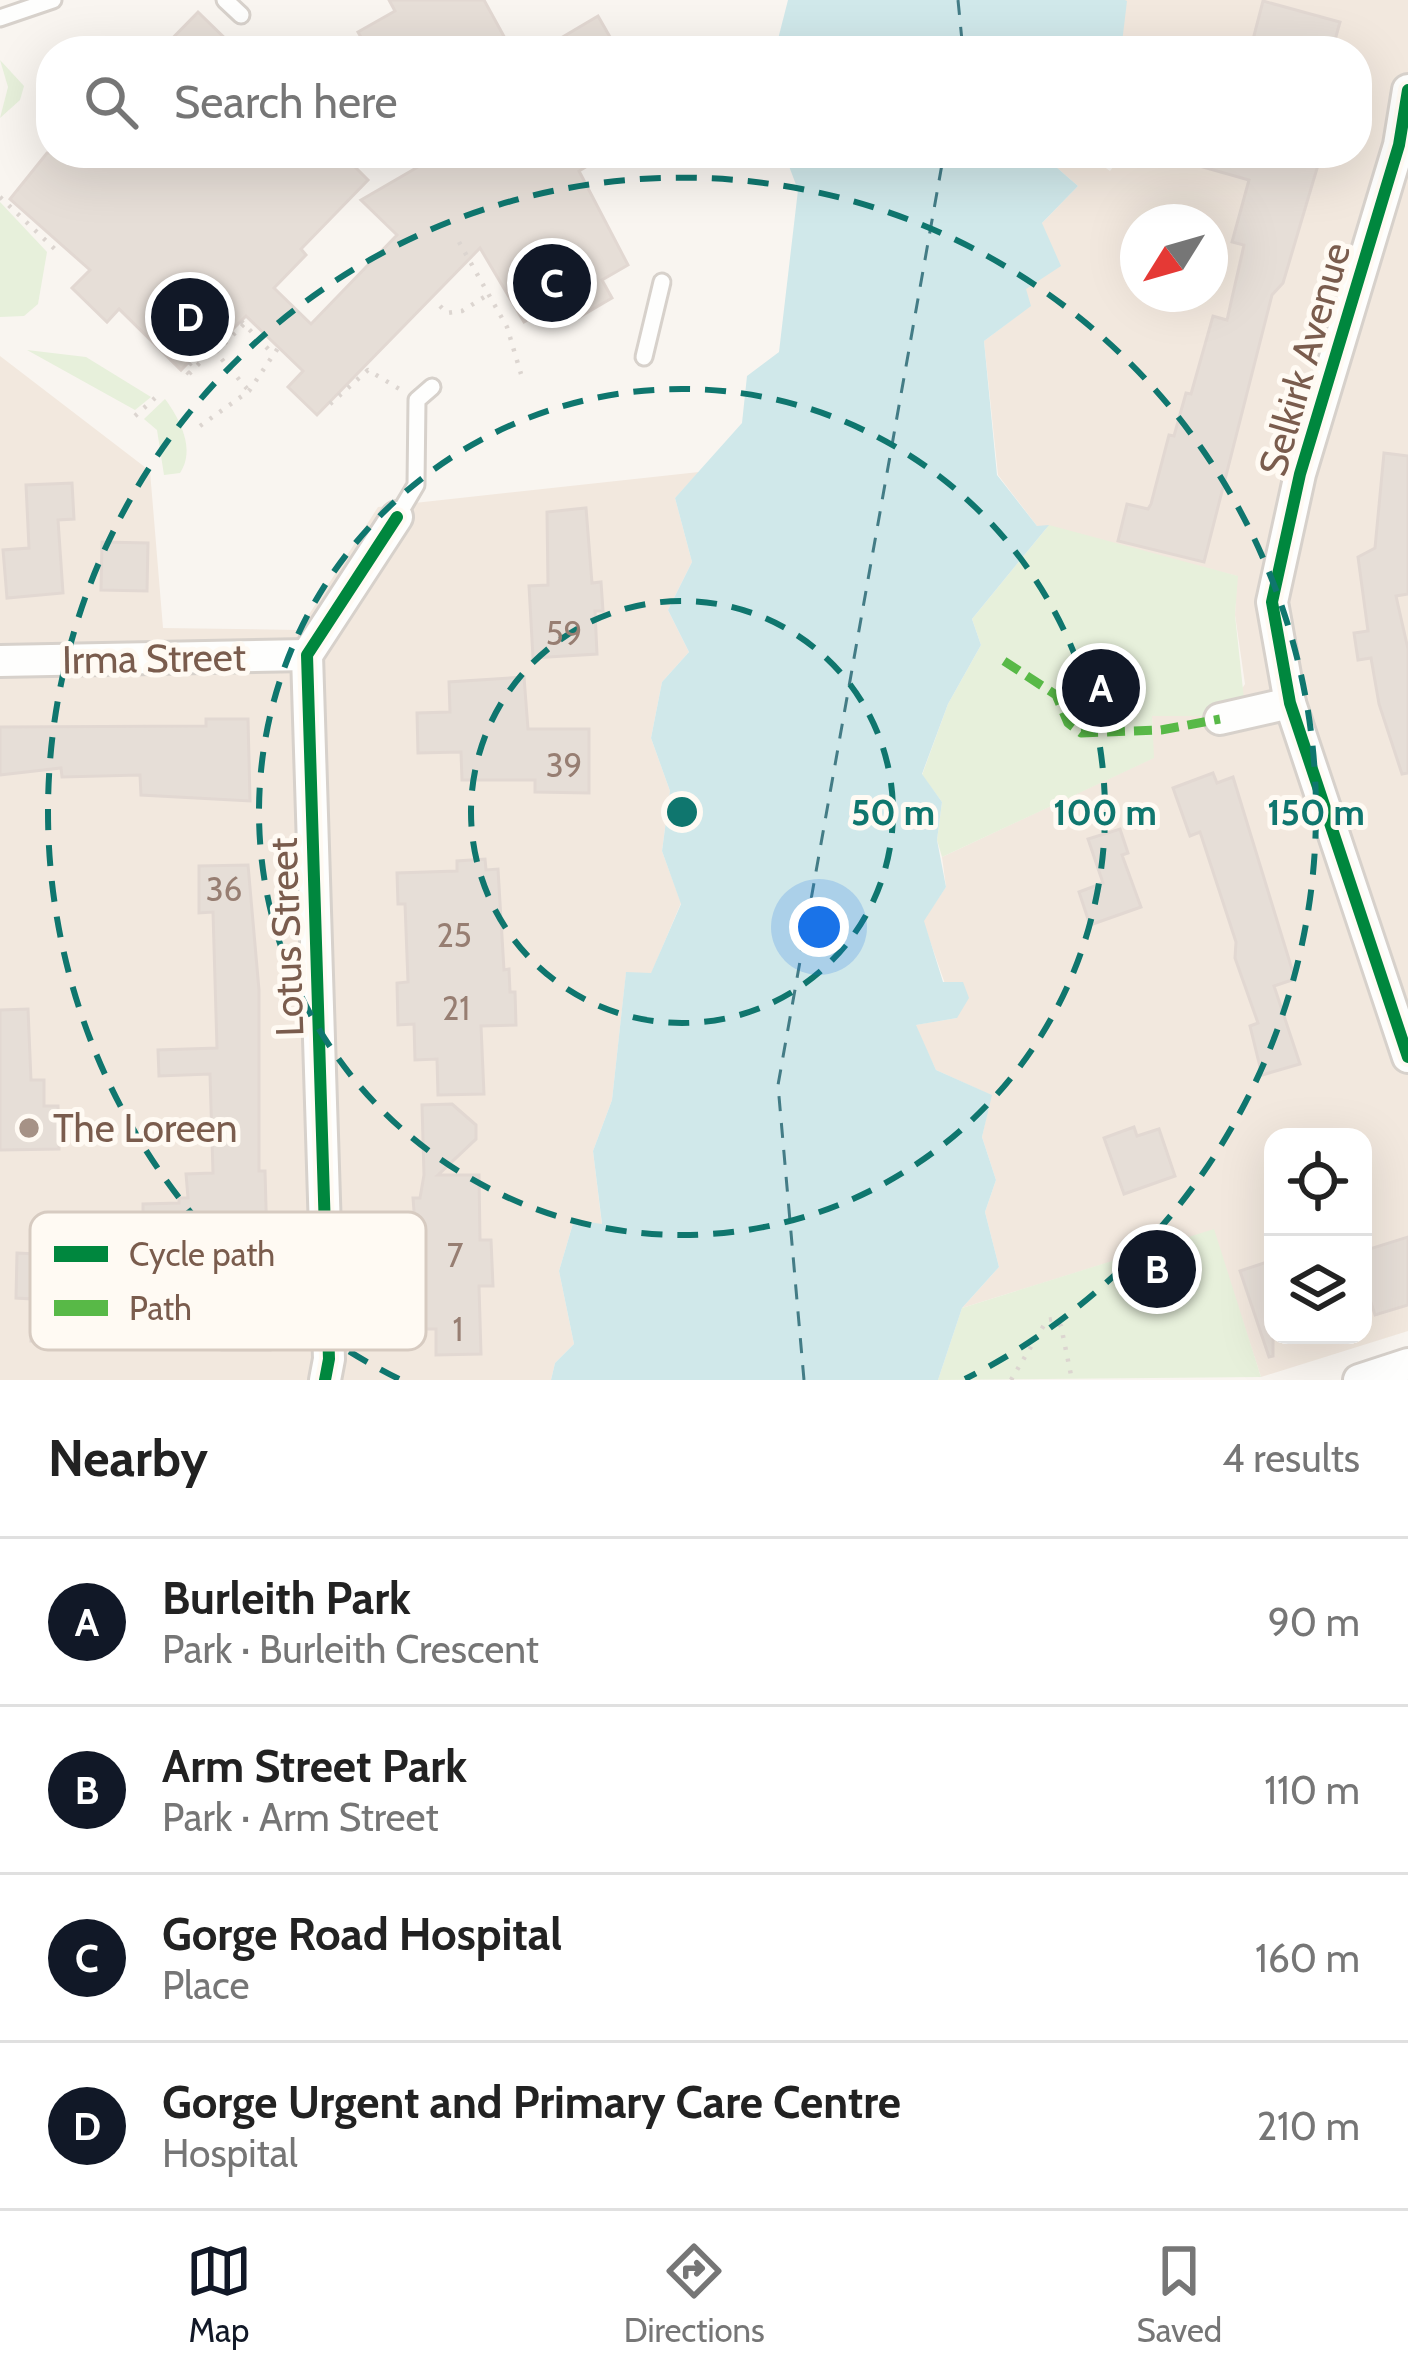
<!DOCTYPE html>
<meta charset="utf-8">
<style>
:root{--surface:#fff;--page:#f6f6f6;--text:#222;--muted:#767676;--line:#e0e0e0;--accent:#111827}
body{margin:0;font-family:Cabin,sans-serif;background:var(--page);color:var(--text)}
.controls{position:absolute;right:36px;bottom:36px;display:grid;overflow:hidden;border-radius:24px;box-shadow:0 12px 48px #0002}
.controls button{width:108px;height:108px;display:grid;place-items:center;padding:0;border:0;border-bottom:3px solid var(--line);background:var(--surface);color:var(--text);font:60px sans-serif}
.compass{position:absolute;left:1120px;top:204px;width:108px;height:108px;border-radius:50%;background:var(--surface);box-shadow:0 12px 48px #0002;rotate:233deg}
.you{position:absolute;left:819px;top:927px;width:42px;height:42px;margin:-30px;border:9px solid #fff;border-radius:50%;background:#1a73e8;box-shadow:0 0 0 18px #1a73e833}
.badge{display:grid;place-items:center;width:78px;height:78px;border-radius:50%;background:var(--accent);color:#fff;font-size:39px;font-weight:700}
.pin{position:absolute;translate:-50% -50%;border:6px solid #fff;box-shadow:0 3px 12px #0006}
.list{margin:0;padding:0;list-style:none}
h2{display:flex;justify-content:space-between;align-items:center;height:156px;margin:0;padding:0 48px;font-size:51px}
h2 small{font-size:39px;font-weight:400;color:var(--muted)}
.list li{display:grid;grid-template-columns:78px 1fr auto;gap:36px;align-items:center;box-sizing:border-box;height:168px;padding:0 48px;border-top:3px solid var(--line)}
.list b{display:block;font-size:45px;white-space:nowrap}
.list p{margin:0;font-size:39px;white-space:nowrap;color:var(--muted)}
.list em{font-size:39px;font-style:normal;color:var(--muted)}
.icon{flex:none;width:66px;height:66px;fill:none;stroke:currentColor;stroke-width:2;stroke-linecap:round;stroke-linejoin:round}
.map{position:relative;flex:none;width:1408px;height:1380px;overflow:hidden}
.search{position:absolute;background:var(--surface);box-shadow:0 12px 48px #0002;left:36px;right:36px;top:36px;height:132px;display:flex;align-items:center;gap:30px;box-sizing:border-box;padding:0 42px;border-radius:48px;color:var(--muted);font-size:45px}
.sheet{height:828px;background:var(--surface)}
nav{display:flex;justify-content:space-around;align-items:center;box-sizing:border-box;height:168px;border-top:3px solid var(--line);background:var(--surface);font-size:33px;color:var(--muted)}
nav a{display:grid;justify-items:center;gap:6px}
nav .on{color:var(--accent)}
.map>svg:first-child{display:block}
</style>
<div class="map">
<svg width="1408" height="1380" viewBox="0 0 1408 1380">
<rect width="100%" height="100%" fill="#f9f5f0"/>
<g fill="#f2e8de" fill-rule="evenodd">
<path d="M1125,0H1408V1331L1261,1377L1213,1230L962,1308L999,1267L985,1212L996,1180L982,1137L991,1095L936,1070L915,1025L957,1018L923,921L946,887L942,857L1153,758L1152,716H1224L1245,684L1235,615L1237,576L1037,526L998,475L984,341L1030,306L1025,289L1042,223L1078,186L1040,153H1085L1110,171L1124,153H1357V51H1121ZM1138,222H1210V294H1138ZM1273,1137H1363V1335H1273Z"/>
<path d="M0,356L150,471L163,628L299,630L378,507L699,472L675,498L692,562L668,610L689,652L662,682L651,738L670,791L662,851L681,903L651,974L626,973L612,1100L593,1151L602,1225L574,1220L559,1271L574,1344L555,1363L551,1380H0Z"/>
</g>
<g fill="#e7f0db">
<path d="M0,60L24,86L20,100L0,118L8,87Z"/>
<path d="M0,202L47,252L38,304L24,316L0,317Z"/>
<path d="M27,350L86,357L151,397L135,410Z"/>
<path d="M165,399C180,419 196,450 180,473L164,475L157,430L144,419Z"/>
<path d="M1049,525L1238,576L1235,615L1244,699L1224,716H1152L1154,758L942,857L937,840L942,802L922,775L948,704L981,645L972,619Z"/>
<path d="M1214,1229L1261,1377L938,1380L962,1308Z"/>
</g>
<g fill="#d0e8ea">
<path d="M788,0H1125L1127,1L1121,51H775Z"/>
<path d="M784,153H1040L1078,186L1042,223L1061,266L1026,289L1031,306L984,341L997,475L1037,526L1049,525L972,619L981,645L948,704L922,774L942,802L937,840L946,887L924,921L943,982H963L969,998L957,1018L916,1025L936,1070L992,1095L982,1137L996,1180L985,1212L999,1267L962,1308L938,1380H551L555,1363L574,1344L559,1271L574,1220L602,1224L593,1151L612,1100L626,972L651,973L681,904L662,851L670,791L651,738L662,682L689,652L668,610L692,562L675,498L742,423L747,376L779,352L798,190Z"/>
</g>
<g fill="none" stroke-linecap="round" stroke-linejoin="round">
<g stroke="#437c86" stroke-width="3" stroke-dasharray="15 12" stroke-linecap="butt">
<path d="M958,0L963,51"/>
<path d="M804,1380L778,1085L944,153"/>
</g>
</g>
<g fill="#e6ded7" stroke="#e2d8d2" stroke-width="3">
<path d="M389,0H484L512,51H369L358,32L395,11Z"/>
<path d="M1263,1L1340,22L1332,51H1250Z"/>
<path d="M198,12L238,51H160Z"/>
<path d="M598,16L618,51H539Z"/>
<path d="M47,153H153L166,165L177,153H341L368,180L301,249L306,255L274,288L311,324L397,235L361,200L442,153H609L579,171L628,265L602,280L612,298L571,322L559,301L524,322L480,248L317,415L288,387L303,371L246,316L218,344L212,338L181,370L119,309L107,322L72,288L90,270L10,199Z"/>
<path d="M1179,153H1295L1294,158L1318,165L1283,283L1272,295L1204,562L1118,541L1127,504L1148,509L1151,504L1169,435L1174,436L1186,393L1191,394L1213,316L1227,320L1244,245L1232,242L1249,180L1178,160Z"/>
<path d="M1384,453L1408,456V594L1396,596L1408,649V773L1402,774L1379,704L1371,658L1358,660L1354,633L1368,631L1358,557L1375,548Z"/>
<path d="M72,483L74,519L58,520L63,593L7,598L3,550L29,548L26,485Z"/>
<path d="M586,508L592,583L601,582L603,611H595L597,654L533,658L529,586L548,585L547,512Z"/>
<path d="M102,542L148,543L147,591L101,590Z"/>
<path d="M524,677L528,729H589V793L535,792V780H462L461,752L418,753L417,713L450,712L449,682Z"/>
<path d="M206,719H248L250,801L141,795L140,775L62,777L61,768L0,775V727L206,726Z"/>
<path d="M1213,773L1217,783L1233,777L1295,979L1274,986L1300,1064L1262,1075L1250,1026L1258,1023L1235,958L1236,942L1200,832L1190,836L1173,788Z"/>
<path d="M1120,829L1128,853L1122,855L1141,907L1090,925L1079,892L1103,883L1088,839Z"/>
<path d="M485,859L486,870L498,869L504,970L509,969L510,992H515L516,1025L481,1026L484,1094L438,1095L437,1059L415,1060L414,1024L398,1025L397,983L408,982L405,904H398L397,873L457,871V861Z"/>
<path d="M248,865L259,990V1171H265L270,1350H222V1235L174,1236L177,1294L137,1296L135,1227H143V1204L179,1203V1198H188L186,1174L213,1173L210,1074L159,1076L158,1050L217,1048L213,912L199,913V866Z"/>
<path d="M28,1009L31,1080H44V1106H58L59,1149L0,1150V1010Z"/>
<path d="M452,1104L476,1125V1139L438,1175H479L480,1240H491L493,1286H479L481,1354L436,1355V1329H412L411,1305H421L413,1198H420L424,1175L422,1105Z"/>
<path d="M1134,1127L1137,1136L1159,1129L1175,1176L1124,1194L1104,1138Z"/>
<path d="M1408,1237V1305L1375,1315L1363,1277V1251Z"/>
<path d="M17,1253L57,1255L55,1310L95,1308V1347L59,1349L58,1340L31,1341L32,1299L16,1298Z"/>
<path d="M1273,1260V1356L1269,1357L1240,1271Z"/>
</g>
<g fill="none" stroke-linecap="round" stroke-linejoin="round">
<g stroke="#d7d1cb" stroke-width="21">
<g id="lane">
<path d="M225,0L241,15"/>
<path d="M0,18L53,0"/>
<path d="M644,357L662,282"/>
<path d="M397,517L416,485L417,400L432,387"/>
</g>
</g>
<g stroke="#d7d1cb" stroke-width="36">
<g id="street">
<path d="M1408,90L1399,145L1300,474L1272,602L1290,703L1408,1057"/>
<path d="M0,661L307,655"/>
<path d="M1220,719L1290,703"/>
<path d="M325,1380L329,1359L307,655L397,517"/>
<path d="M1359,1380L1408,1364"/>
</g>
</g>
<g stroke="#dcd5d0" stroke-width="4.5" stroke-dasharray="3 9" stroke-linecap="butt">
<path d="M0,197L60,254"/>
<path d="M459,242L507,327L521,374"/>
<path d="M440,306L447,313L462,311L489,294"/>
<path d="M241,321L273,354"/>
<path d="M216,352L244,324"/>
<path d="M189,374L213,349L249,391"/>
<path d="M189,374L185,370L205,346"/>
<path d="M330,404L368,370L401,390"/>
<path d="M135,416L155,398"/>
<path d="M200,426L249,391L278,348"/>
<path d="M1011,1380L1047,1320L1053,1319L1061,1326L1072,1380"/>
</g>
<use href="#lane" stroke="#fefefd" stroke-width="15"/>
<use href="#street" stroke="#fefefd" stroke-width="30"/>
<path stroke="#58b947" stroke-width="9" stroke-dasharray="18 9" stroke-linecap="butt" d="M1004,661L1056,695L1068,723L1081,733L1161,730L1220,719"/>
<g stroke="#fffaf3" stroke-width="20">
<g id="cycleway">
<path d="M1408,90L1399,145L1300,474L1272,602L1290,703L1408,1057"/>
<path d="M325,1380L329,1359L307,655L397,517"/>
</g>
</g>
<use href="#cycleway" stroke="#00873e" stroke-width="12"/>
</g>
<g fill="none" stroke="#0f766e" stroke-width="6" stroke-dasharray="21 15">
<circle cx="682" cy="812" r="211"/>
<circle cx="682" cy="812" r="423"/>
<path d="M399 1379A634 634 0 1 1 965 1379"/>
</g>
<circle fill="#a69286" stroke="#fffaf3" stroke-width="4.5" cx="29" cy="1128" r="12"/>
<g text-anchor="middle" dominant-baseline="central" stroke-width="10" stroke-linejoin="round" paint-order="stroke">
<g font-size="33" fill="#977e72">
<text x="564" y="633">59</text>
<text x="564" y="765">39</text>
<text x="224" y="889">36</text>
<text x="454" y="935">25</text>
<text x="456" y="1008">21</text>
<text x="455" y="1255">7</text>
<text x="458" y="1329">1</text>
</g>
<g font-size="39" fill="#7a5c4d" stroke="#fffaf3">
<text transform="translate(1304 359) rotate(-74)">Selkirk Avenue</text>
<text transform="translate(154 658) rotate(-1)">Irma Street</text>
<text transform="translate(286 937) rotate(-92)">Lotus Street</text>
</g>
<g font-size="39" fill="#7a5c4d" stroke="#fffaf3" text-anchor="start">
<text x="53" y="1128">The Loreen</text>
</g>
</g>
<rect x="30" y="1212" width="396" height="138" rx="18" fill="#fffaf3" stroke="#d7cbc1" stroke-width="3"/>
<rect x="54" y="1246" width="54" height="16" fill="#00873e"/>
<rect x="54" y="1300" width="54" height="16" fill="#58b947"/>
<g font-size="33" fill="#7a5c4d">
<text x="129" y="1266">Cycle path</text>
<text x="129" y="1320">Path</text>
</g>
<circle cx="682" cy="812" r="18" fill="#0f766e" stroke="#fffaf3" stroke-width="6"/>
<g font-size="36" text-anchor="middle" font-weight="bold" fill="#0f766e" stroke="#fffaf3" stroke-width="10" stroke-linejoin="round" paint-order="stroke">
<text x="893" y="825">50 m</text>
<text x="1105" y="825">100 m</text>
<text x="1316" y="825">150 m</text>
</g>
</svg>
<div class="controls">
<button><svg class="icon" aria-label="locate" viewBox="0 0 24 24"><circle cx="12" cy="12" r="6"/><path d="M12 2v4M12 18v4M2 12h4M18 12h4"/></svg></button>
<button><svg class="icon" aria-label="layers" viewBox="0 0 24 24"><path d="M12 4l9 5-9 5-9-5zM3 14l9 5 9-5"/></svg></button>
</div>
<svg class="compass" viewBox="-18 -18 36 36"><path d="M0-13l5 13h-10z" fill="#e53935"/><path d="M0 13l5-13h-10z" fill="#767676"/></svg>
<div class="you"></div>
<div class="pin badge" style="left:1101px;top:688px">A</div>
<div class="pin badge" style="left:1157px;top:1269px">B</div>
<div class="pin badge" style="left:552px;top:283px">C</div>
<div class="pin badge" style="left:190px;top:317px">D</div>
<div class="search"><svg class="icon" aria-label="search" viewBox="0 0 24 24"><circle cx="10" cy="10" r="6"/><path d="M15 15l6 6"/></svg>Search here</div>
</div>
<section class="sheet">
<h2>Nearby<small>4 results</small></h2>
<ul class="list">
<li><span class="badge">A</span><div><b>Burleith Park</b><p>Park · Burleith Crescent</p></div><em>90 m</em></li>
<li><span class="badge">B</span><div><b>Arm Street Park</b><p>Park · Arm Street</p></div><em>110 m</em></li>
<li><span class="badge">C</span><div><b>Gorge Road Hospital</b><p>Place</p></div><em>160 m</em></li>
<li><span class="badge">D</span><div><b>Gorge Urgent and Primary Care Centre</b><p>Hospital</p></div><em>210 m</em></li>
</ul>
</section>
<nav>
<a class="on"><svg class="icon" aria-label="map" viewBox="0 0 24 24"><path d="M3 6l6-2 6 2 6-2v14l-6 2-6-2-6 2zM9 4v14M15 6v14"/></svg>Map</a>
<a><svg class="icon" aria-label="directions" viewBox="0 0 24 24"><path d="M12 3l9 9-9 9-9-9zM9 14v-3h6M13 9l2 2-2 2"/></svg>Directions</a>
<a><svg class="icon" aria-label="saved" viewBox="0 0 24 24"><path d="M7 4h10v16l-5-4-5 4z"/></svg>Saved</a>
</nav>
